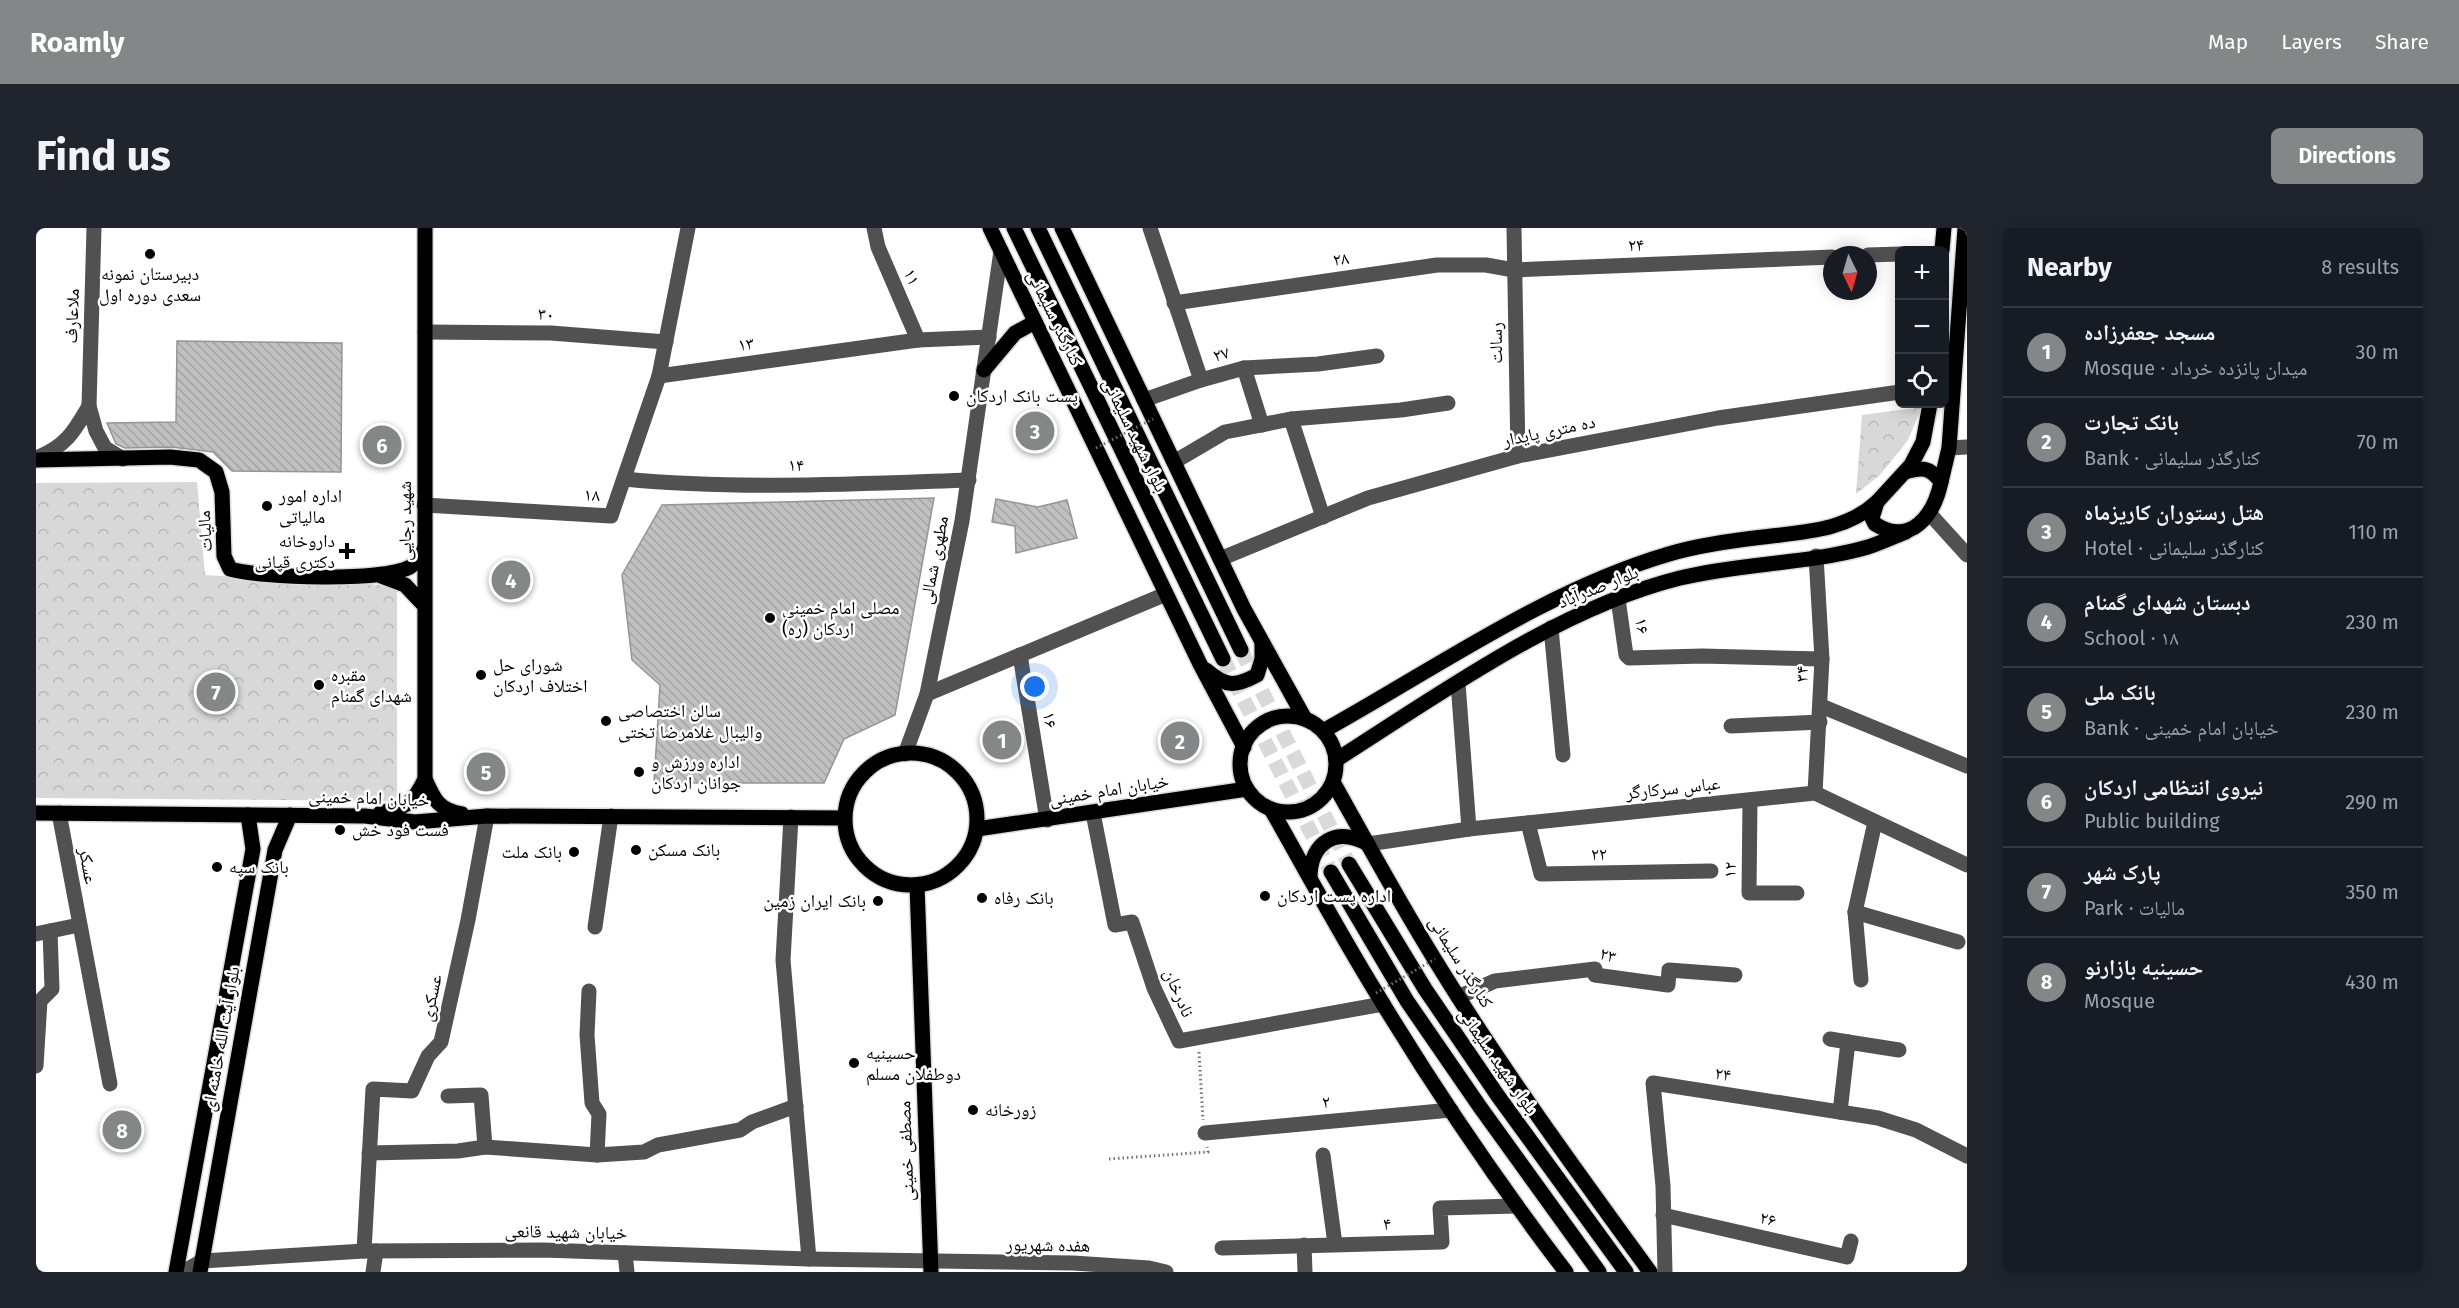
<!DOCTYPE html>
<meta charset="utf-8">
<style>
:root{--surface:#171b24;--page:#20242c;--text:#f1f3f6;--muted:#9ea1a6;--line:#363941;--accent:#858687}
body{margin:0;font-family:"Fira Sans","Noto Naskh Arabic",sans-serif;background:var(--page);color:var(--text)}
.controls{position:absolute;right:18px;top:18px;display:grid;overflow:hidden;border-radius:9px;box-shadow:0 3px 15px #0003}
.controls button{width:54px;height:54px;display:grid;place-items:center;padding:0;border:0;border-bottom:2px solid var(--line);background:var(--surface);color:var(--text);font:30px sans-serif}
.compass{position:absolute;left:1787px;top:18px;width:54px;height:54px;border-radius:50%;background:var(--surface);box-shadow:0 3px 15px #0003;rotate:175deg}
.you{position:absolute;left:999px;top:459px;width:21px;height:21px;margin:-15px;border:4px solid #fff;border-radius:50%;background:#1a73e8;box-shadow:0 0 0 9px #1a73e833}
.badge{display:grid;place-items:center;width:39px;height:39px;border-radius:50%;background:var(--accent);color:#fff;font-size:20px;font-weight:700}
.pin{position:absolute;translate:-50% -50%;border:3px solid #fff;box-shadow:0 2px 6px #0006}
.list{margin:0;padding:0;list-style:none}
h2{display:flex;justify-content:space-between;align-items:center;height:78px;margin:0;padding:0 24px;font-size:26px}
h2 small{font-size:20px;font-weight:400;color:var(--muted)}
.list li{display:grid;grid-template-columns:39px 1fr auto;gap:18px;align-items:center;box-sizing:border-box;height:90px;padding:0 24px;border-top:2px solid var(--line)}
.list b{display:block;font-size:22px;white-space:nowrap}
.list p{margin:0;font-size:20px;white-space:nowrap;color:var(--muted)}
.list em{font-size:20px;font-style:normal;color:var(--muted)}
.icon{flex:none;width:33px;height:33px;fill:none;stroke:currentColor;stroke-width:2;stroke-linecap:round;stroke-linejoin:round}
.map{position:relative;flex:none;width:1931px;height:1044px;overflow:hidden;border-radius:9px}
header{display:flex;align-items:center;gap:36px;box-sizing:border-box;height:84px;padding:0 30px;background:var(--accent);color:#fff}
header strong{font-size:28px}
nav{display:flex;gap:33px;margin-inline-start:auto;font-size:21px}
.intro{display:flex;align-items:center;justify-content:space-between;box-sizing:border-box;height:144px;padding:0 36px}
h1{margin:0;font-size:42px}
.button{padding:15px 27px;border-radius:9px;background:var(--accent);color:#fff;font-size:21px;font-weight:700}
main{display:flex;gap:36px;padding:0 36px}
aside{flex:1;background:var(--surface);border-radius:9px;box-shadow:0 3px 15px #0003}
.map>svg:first-child{display:block}
</style>
<header>
<strong>Roamly</strong>
<nav><a>Map</a><a>Layers</a><a>Share</a></nav>
</header>
<div class="intro"><h1>Find us</h1><a class="button">Directions</a></div>
<main>
<div class="map">
<svg width="1931" height="1044" viewBox="0 0 1931 1044">
<defs>
<pattern id="park-crowns" width="20" height="18" patternUnits="userSpaceOnUse" patternTransform="scale(1.5)"><rect width="20" height="18" fill="#d8d8d8"/><path d="M2 6a3 3 0 1 1 6 0M12 15a3 3 0 1 1 6 0" fill="none" stroke="#b8b8b8"/></pattern>
<pattern id="building-back-hatch" width="6" height="6" patternUnits="userSpaceOnUse" patternTransform="scale(1.5)"><rect width="6" height="6" fill="#c0c0c0"/><path d="M-1 5l2 2M0 0l6 6M5-1l2 2" fill="none" stroke="#a3a3a3"/></pattern>
</defs>
<rect width="100%" height="100%" fill="#fff"/>
<g fill="url(#park-crowns)">
<path d="M1886,179L1872,212L1844,247L1820,266L1826,187Z"/>
<path d="M161,254L169,347L361,358V573L0,570V255Z"/>
</g>
<g fill="url(#building-back-hatch)" stroke="#959595" stroke-width="1.5">
<path d="M141,113L306,115L305,244L196,243L177,224L135,219L89,220L80,216L71,195L140,194Z"/>
<path d="M898,270L859,487L808,511L788,555H618L624,457L596,432L586,347L626,277Z"/>
<path d="M960,271L1002,279L1031,272L1041,310L980,325L979,298L956,294Z"/>
</g>
<g fill="none" stroke-linecap="round" stroke-linejoin="round">
<g stroke="#d9d9d9" stroke-width="15" stroke-dasharray="15 8" stroke-linecap="butt">
<path d="M1205,422L1313,636"/>
<path d="M1187,431L1295,644"/>
</g>
<g stroke="#dbdbdb" stroke-width="18">
<g id="major">
<path d="M954,0L1164,436L1208,519"/>
<path d="M978,0L1187,431"/>
<path d="M1002,0L1205,422"/>
<path d="M1026,0L1208,381L1269,491"/>
<path d="M1906,22L1908,0"/>
<path d="M948,142L979,105L999,94"/>
<path d="M0,232L134,229L163,232L180,244L186,264L188,328L194,341C225,350 347,354 374,339C382,334 385,328 388,321"/>
<path d="M1869,244C1886,239 1894,239 1905,254C1898,287 1875,319 1839,296L1836,290L1841,274L1875,237L1887,214L1894,176"/>
<path d="M1905,254L1913,220L1929,0"/>
<path d="M345,348L369,357L388,377"/>
<path d="M1170,442C1190,459 1199,459 1221,447L1226,431V415"/>
<circle cx="1252" cy="536" r="48"/>
<path d="M1287,503C1399,441 1510,362 1633,326C1663,317 1696,313 1727,309C1767,304 1810,303 1841,274"/>
<circle cx="875" cy="591" r="66"/>
<path d="M1300,532C1404,466 1523,380 1644,350C1705,335 1773,336 1832,319C1844,315 1857,309 1870,304"/>
<path d="M389,551C398,571 402,582 426,586"/>
<path d="M1297,554C1330,613 1363,674 1399,732C1465,840 1540,942 1614,1044"/>
<path d="M1235,581C1270,643 1304,706 1341,766C1399,862 1462,955 1530,1044"/>
<path d="M0,585L329,588L379,594L451,588L808,590"/>
<path d="M344,585C371,579 377,576 389,551V0"/>
<path d="M941,601L1211,561"/>
<path d="M1313,636L1389,761L1462,868L1590,1044"/>
<path d="M1295,644L1371,773L1444,879L1563,1044"/>
<path d="M1274,650C1274,614 1301,598 1332,616"/>
<path d="M881,657L895,1044"/>
<path d="M140,1044L217,621L212,587"/>
<path d="M164,1044L239,622L254,587"/>
</g>
</g>
<g stroke="#737373" stroke-width="3" stroke-dasharray="1.5 3" stroke-linecap="butt">
<path d="M1163,824L1167,892"/>
<path d="M1073,931L1172,924L1171,919"/>
</g>
<g stroke="#515151" stroke-width="15">
<path d="M838,0L842,19L882,112"/>
<path d="M1114,0L1165,152L1208,140L1282,136L1341,128"/>
<path d="M1478,0L1482,228"/>
<path d="M1832,27L1864,26"/>
<path d="M1138,75L1401,37H1450L1478,42L1796,29"/>
<path d="M389,104L515,105L630,114"/>
<path d="M1208,140L1226,197"/>
<path d="M623,148L882,112L953,109"/>
<path d="M1108,172L1165,152"/>
<path d="M53,178L58,0"/>
<path d="M1255,191L1365,182L1412,175"/>
<path d="M1913,220L1931,219"/>
<path d="M0,230C29,219 38,204 53,178L60,203L69,220L87,231"/>
<path d="M1138,234L1189,204L1255,191L1287,289"/>
<path d="M588,251C702,262 818,256 933,252"/>
<path d="M388,277L575,288L623,148L652,0"/>
<path d="M1893,285L1931,327"/>
<path d="M1184,331L1332,270L1482,228L1682,190L1864,164"/>
<path d="M1582,371L1590,427L1593,430L1666,428L1786,431"/>
<path d="M1515,400L1527,527"/>
<path d="M984,427L1011,592"/>
<path d="M1422,455L1433,601"/>
<path d="M891,466L1130,366"/>
<path d="M1785,478L1931,538"/>
<path d="M1695,498L1784,494"/>
<path d="M869,526L891,466L926,293L965,23"/>
<path d="M1779,565L1786,431L1780,328"/>
<path d="M1714,572L1713,665H1761"/>
<path d="M23,585L74,856"/>
<path d="M1057,585L1079,697L1096,694L1118,760L1143,813L1347,776"/>
<path d="M755,589L747,732L773,1031"/>
<path d="M1492,595L1505,646L1675,643"/>
<path d="M1332,616L1433,601L1779,565L1931,637"/>
<path d="M1819,684L1922,714"/>
<path d="M559,699L575,588"/>
<path d="M0,706L43,697"/>
<path d="M1825,752L1819,684L1839,594"/>
<path d="M553,763L551,807L556,875L563,886L561,927"/>
<path d="M1422,769L1459,753L1559,741V747L1632,757L1633,742L1699,747"/>
<path d="M1794,811L1812,814"/>
<path d="M0,838L4,773L16,761L14,703"/>
<path d="M412,868L445,867L449,919L561,927L608,924L622,917L704,902L716,894L760,878"/>
<path d="M1804,884L1812,814L1863,822"/>
<path d="M1169,905L1415,882"/>
<path d="M333,925L422,923L449,919"/>
<path d="M1287,927L1299,1016"/>
<path d="M1627,987L1811,1029L1815,1013"/>
<path d="M1268,1017L1269,1044"/>
<path d="M1186,1020L1406,1014L1404,980L1481,978"/>
<path d="M328,1023L337,861L376,863L392,828L405,814L432,692L451,588"/>
<path d="M589,1025L591,1044"/>
<path d="M147,1044L166,1033L328,1023L507,1022L773,1031L1037,1035L1113,1040L1130,1044"/>
<path d="M337,1044L340,1023"/>
<path d="M1629,1044L1627,958L1617,855L1842,890L1880,902L1931,928"/>
</g>
<use href="#major" stroke="#000" stroke-width="15"/>
<g stroke="#737373" stroke-width="3" stroke-dasharray="1.5 3" stroke-linecap="butt">
<path d="M1060,220L1117,191"/>
<path d="M1340,765L1399,731"/>
</g>
</g>
<g fill="#000" stroke="#fff" stroke-width="2">
<circle cx="114" cy="26" r="6"/>
<circle cx="918" cy="168" r="6"/>
<circle cx="231" cy="278" r="6"/>
<path d="M308 314h6v6h6v6h-6v6h-6v-6h-6v-6h6z"/>
<circle cx="734" cy="390" r="6"/>
<circle cx="445" cy="447" r="6"/>
<circle cx="283" cy="457" r="6"/>
<circle cx="570" cy="493" r="6"/>
<circle cx="603" cy="544" r="6"/>
<circle cx="304" cy="602" r="6"/>
<circle cx="600" cy="622" r="6"/>
<circle cx="538" cy="624" r="6"/>
<circle cx="181" cy="639" r="6"/>
<circle cx="1229" cy="668" r="6"/>
<circle cx="946" cy="670" r="6"/>
<circle cx="842" cy="673" r="6"/>
<circle cx="818" cy="835" r="6"/>
<circle cx="937" cy="882" r="6"/>
</g>
<g text-anchor="middle" dominant-baseline="central" stroke-width="5" stroke-linejoin="round" paint-order="stroke">
<g font-size="18" fill="#000" stroke="#fff">
<text transform="translate(1600 17) rotate(-2)">۲۴</text>
<text transform="translate(1305 31) rotate(-8)">۲۸</text>
<text transform="translate(876 49) rotate(67)">۱۱</text>
<text transform="translate(510 86) rotate(2)">۳۰</text>
<text transform="translate(36 88) rotate(-88)">ملاعارف</text>
<text transform="translate(1019 90) rotate(64)">کنارگذر سلیمانی</text>
<text transform="translate(1460 115) rotate(-91)">رسالت</text>
<text transform="translate(710 116) rotate(-8)">۱۳</text>
<text transform="translate(1185 126) rotate(-16)">۲۷</text>
<text transform="translate(1513 203) rotate(-12)">ده متری پایدار</text>
<text transform="translate(1099 207) rotate(64)">بلوار شهید سلیمانی</text>
<text x="760" y="237">۱۴</text>
<text transform="translate(556 267) rotate(3)">۱۸</text>
<text transform="translate(369 293) rotate(-90)">شهید رجایی</text>
<text transform="translate(169 303) rotate(-93)">مالیات</text>
<text transform="translate(898 332) rotate(-79)">مطهری شمالی</text>
<text transform="translate(1562 359) rotate(-22)">بلوار صدرآباد</text>
<text transform="translate(1606 398) rotate(82)">۱۶</text>
<text transform="translate(1766 446) rotate(-89)">۳۴</text>
<text transform="translate(1014 492) rotate(81)">۱۶</text>
<text transform="translate(1637 560) rotate(-6)">عباس سرکارگر</text>
<text transform="translate(1073 562) rotate(-9)">خیابان امام خمینی</text>
<text transform="translate(333 570) rotate(2)">خیابان امام خمینی</text>
<text transform="translate(1563 626) rotate(-1)">۲۲</text>
<text transform="translate(52 638) rotate(80)">عسکر</text>
<text transform="translate(1694 642) rotate(-89)">۱۲</text>
<text transform="translate(1572 727) rotate(17)">۲۳</text>
<text transform="translate(1425 734) rotate(58)">کنارگذر سلیمانی</text>
<text transform="translate(1143 765) rotate(67)">نادرخان</text>
<text transform="translate(395 770) rotate(-78)">عسکری</text>
<text transform="translate(185 811) rotate(-80)">بلوار آیت الله خامنه ای</text>
<text transform="translate(1462 833) rotate(55)">بلوار شهید سلیمانی</text>
<text transform="translate(1687 846) rotate(9)">۲۴</text>
<text transform="translate(1290 874) rotate(-5)">۲</text>
<text transform="translate(870 923) rotate(-92)">مصطفی خمینی</text>
<text transform="translate(1732 991) rotate(13)">۲۶</text>
<text transform="translate(1351 996) rotate(-1)">۴</text>
<text transform="translate(530 1004) rotate(1)">خیابان شهید قانعی</text>
<text transform="translate(1012 1017) rotate(1)">هفده شهریور</text>
</g>
<g font-size="18" fill="#000" stroke="#fff" text-anchor="start">
<text x="114" y="46" text-anchor="middle">دبیرستان نمونه<tspan x="114" dy="21">سعدی دوره اول</tspan></text>
<text x="930" y="168">پست بانک اردکان</text>
<text x="243" y="268">اداره امور<tspan x="243" dy="21">مالیاتی</tspan></text>
<text x="299" y="313" text-anchor="end">داروخانه<tspan x="299" dy="21">دکتری قپانی</tspan></text>
<text x="746" y="380">مصلی امام خمینی<tspan x="746" dy="21">(ره) اردکان</tspan></text>
<text x="457" y="437">شورای حل<tspan x="457" dy="21">اختلاف اردکان</tspan></text>
<text x="295" y="447">مقبره<tspan x="295" dy="21">شهدای گمنام</tspan></text>
<text x="582" y="483">سالن اختصاصی<tspan x="582" dy="21">والیبال غلامرضا تختی</tspan></text>
<text x="615" y="534">اداره ورزش و<tspan x="615" dy="21">جوانان اردکان</tspan></text>
<text x="316" y="602">فست فود خش</text>
<text x="612" y="622">بانک مسکن</text>
<text x="526" y="624" text-anchor="end">بانک ملت</text>
<text x="193" y="639">بانک سپه</text>
<text x="1241" y="668">اداره پست اردکان</text>
<text x="958" y="670">بانک رفاه</text>
<text x="830" y="673" text-anchor="end">بانک ایران زمین</text>
<text x="830" y="825">حسینیه<tspan x="830" dy="21">دوطفلان مسلم</tspan></text>
<text x="949" y="882">زورخانه</text>
</g>
</g>
</svg>
<div class="controls">
<button>+</button>
<button>−</button>
<button><svg class="icon" aria-label="locate" viewBox="0 0 24 24"><circle cx="12" cy="12" r="6"/><path d="M12 2v4M12 18v4M2 12h4M18 12h4"/></svg></button>
</div>
<svg class="compass" viewBox="-18 -18 36 36"><path d="M0-13l5 13h-10z" fill="#e53935"/><path d="M0 13l5-13h-10z" fill="#9ea1a6"/></svg>
<div class="you"></div>
<div class="pin badge" style="left:966px;top:512px">1</div>
<div class="pin badge" style="left:1144px;top:513px">2</div>
<div class="pin badge" style="left:999px;top:203px">3</div>
<div class="pin badge" style="left:475px;top:352px">4</div>
<div class="pin badge" style="left:450px;top:544px">5</div>
<div class="pin badge" style="left:346px;top:217px">6</div>
<div class="pin badge" style="left:180px;top:464px">7</div>
<div class="pin badge" style="left:86px;top:902px">8</div>
</div>
<aside>
<h2>Nearby<small>8 results</small></h2>
<ul class="list">
<li><span class="badge">1</span><div><b>مسجد جعفرزاده</b><p>Mosque · میدان پانزده خرداد</p></div><em>30 m</em></li>
<li><span class="badge">2</span><div><b>بانک تجارت</b><p>Bank · کنارگذر سلیمانی</p></div><em>70 m</em></li>
<li><span class="badge">3</span><div><b>هتل رستوران کاریزماه</b><p>Hotel · کنارگذر سلیمانی</p></div><em>110 m</em></li>
<li><span class="badge">4</span><div><b>دبستان شهدای گمنام</b><p>School · ۱۸</p></div><em>230 m</em></li>
<li><span class="badge">5</span><div><b>بانک ملی</b><p>Bank · خیابان امام خمینی</p></div><em>230 m</em></li>
<li><span class="badge">6</span><div><b>نیروی انتظامی اردکان</b><p>Public building</p></div><em>290 m</em></li>
<li><span class="badge">7</span><div><b>پارک شهر</b><p>Park · مالیات</p></div><em>350 m</em></li>
<li><span class="badge">8</span><div><b>حسینیه بازارنو</b><p>Mosque</p></div><em>430 m</em></li>
</ul>
</aside>
</main>
